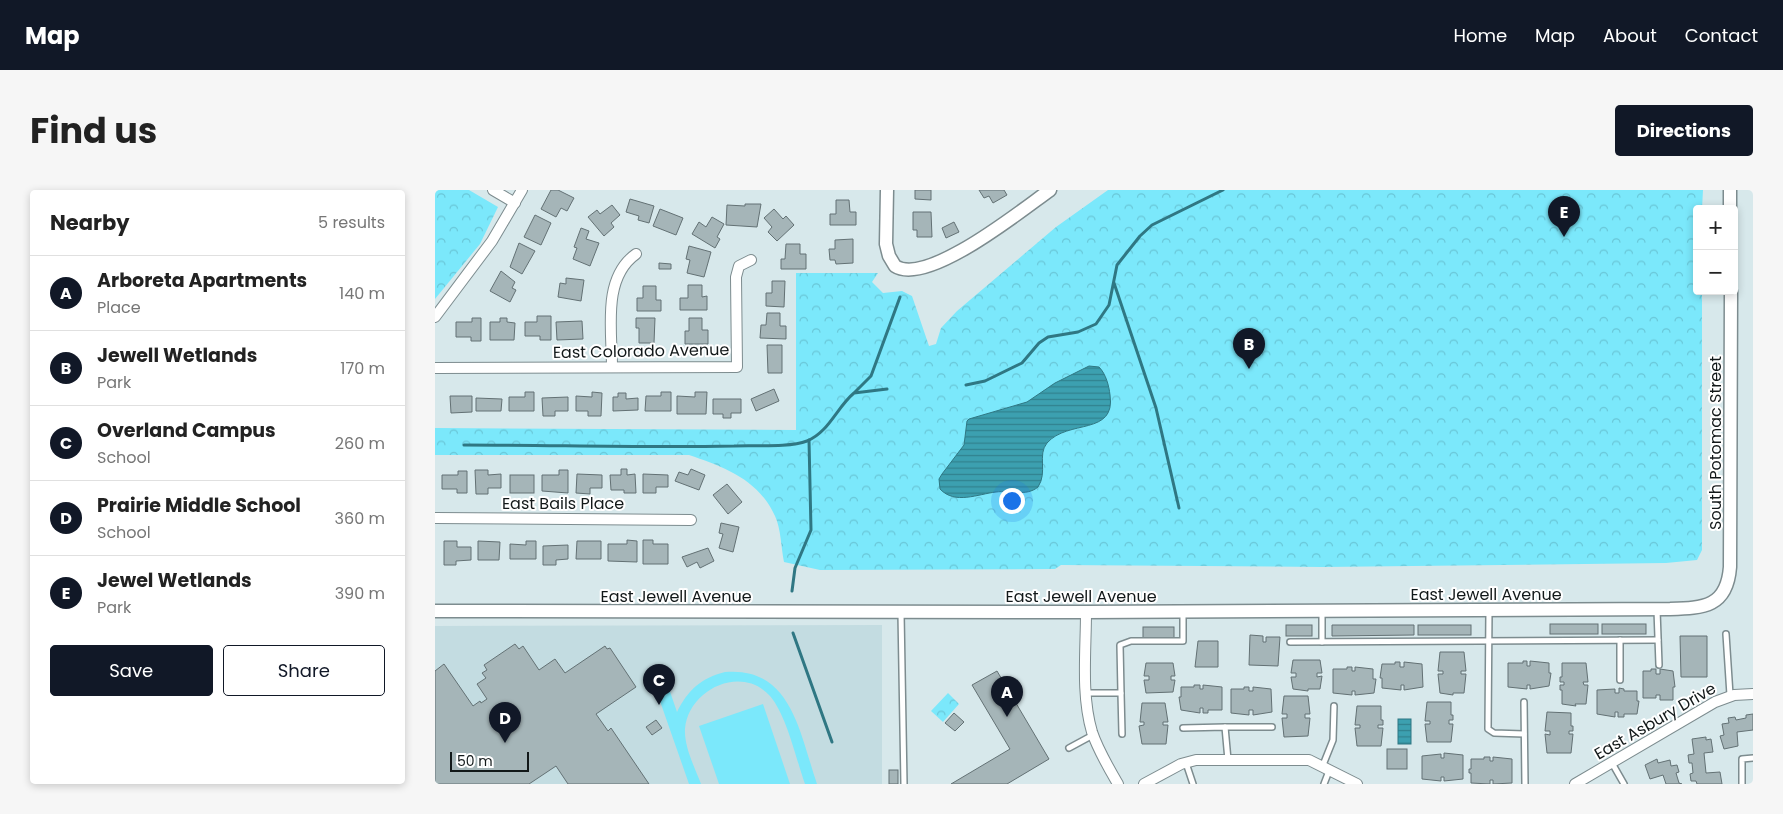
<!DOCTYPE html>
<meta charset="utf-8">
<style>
:root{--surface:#fff;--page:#f6f6f6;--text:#222;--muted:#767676;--line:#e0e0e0;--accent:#111827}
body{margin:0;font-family:Poppins,sans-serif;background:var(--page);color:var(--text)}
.controls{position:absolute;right:15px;top:15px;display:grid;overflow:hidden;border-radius:5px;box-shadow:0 2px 8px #0003}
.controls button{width:45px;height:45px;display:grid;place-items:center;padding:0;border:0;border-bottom:1px solid var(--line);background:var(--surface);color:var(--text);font:25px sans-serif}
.scale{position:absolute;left:15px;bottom:12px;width:79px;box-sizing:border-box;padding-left:5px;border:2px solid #121819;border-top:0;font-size:14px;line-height:18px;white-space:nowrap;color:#121819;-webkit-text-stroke:4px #fff;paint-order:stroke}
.you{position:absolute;left:576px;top:310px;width:18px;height:18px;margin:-12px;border:4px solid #fff;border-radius:50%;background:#1a73e8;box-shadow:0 0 0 8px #1a73e833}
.badge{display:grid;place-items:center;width:32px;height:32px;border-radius:50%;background:var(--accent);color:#fff;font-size:16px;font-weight:700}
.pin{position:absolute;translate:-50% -41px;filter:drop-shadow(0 1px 2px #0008)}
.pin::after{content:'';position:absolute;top:26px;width:18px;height:15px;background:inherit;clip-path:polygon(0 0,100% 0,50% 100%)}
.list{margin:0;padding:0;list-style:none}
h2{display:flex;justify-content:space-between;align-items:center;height:65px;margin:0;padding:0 20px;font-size:21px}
h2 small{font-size:16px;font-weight:400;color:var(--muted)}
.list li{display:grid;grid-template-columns:32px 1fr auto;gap:15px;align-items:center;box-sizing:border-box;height:75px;padding:0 20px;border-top:1px solid var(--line)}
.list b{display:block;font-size:19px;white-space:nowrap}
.list p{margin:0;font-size:16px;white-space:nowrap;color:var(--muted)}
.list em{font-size:16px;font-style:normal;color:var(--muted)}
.actions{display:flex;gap:10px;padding:15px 20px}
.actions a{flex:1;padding:11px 0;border:1px solid var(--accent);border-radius:5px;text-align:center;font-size:18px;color:var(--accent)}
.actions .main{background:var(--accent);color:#fff}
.map{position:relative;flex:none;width:1318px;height:594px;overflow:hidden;border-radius:5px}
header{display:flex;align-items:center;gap:30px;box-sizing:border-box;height:70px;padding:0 25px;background:var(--accent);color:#fff}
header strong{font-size:24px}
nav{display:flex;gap:28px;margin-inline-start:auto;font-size:18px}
.intro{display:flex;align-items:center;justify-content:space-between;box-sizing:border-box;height:120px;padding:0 30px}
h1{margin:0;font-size:35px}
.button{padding:12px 22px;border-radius:5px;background:var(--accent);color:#fff;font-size:18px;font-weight:700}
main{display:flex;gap:30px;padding:0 30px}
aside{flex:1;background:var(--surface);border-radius:5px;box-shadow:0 2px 8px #0003}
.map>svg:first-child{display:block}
</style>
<header>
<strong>Map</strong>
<nav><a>Home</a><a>Map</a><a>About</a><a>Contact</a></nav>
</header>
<div class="intro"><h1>Find us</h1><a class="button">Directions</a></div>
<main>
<aside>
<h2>Nearby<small>5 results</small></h2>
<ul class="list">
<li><span class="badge">A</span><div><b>Arboreta Apartments</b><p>Place</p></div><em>140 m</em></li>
<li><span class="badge">B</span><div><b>Jewell Wetlands</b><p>Park</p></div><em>170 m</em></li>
<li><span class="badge">C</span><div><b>Overland Campus</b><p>School</p></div><em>260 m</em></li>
<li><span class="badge">D</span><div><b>Prairie Middle School</b><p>School</p></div><em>360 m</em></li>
<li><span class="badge">E</span><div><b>Jewel Wetlands</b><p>Park</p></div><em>390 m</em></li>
</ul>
<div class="actions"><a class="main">Save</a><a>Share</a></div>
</aside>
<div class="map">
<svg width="1318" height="594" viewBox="0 0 1318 594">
<defs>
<pattern id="park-crowns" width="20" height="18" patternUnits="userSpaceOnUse" patternTransform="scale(1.25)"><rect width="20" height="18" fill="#7be8fb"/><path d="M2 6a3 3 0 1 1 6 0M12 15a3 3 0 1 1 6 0" fill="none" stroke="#69c6d7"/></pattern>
<pattern id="water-rules" width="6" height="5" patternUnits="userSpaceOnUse" patternTransform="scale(1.25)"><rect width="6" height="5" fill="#3ca0b0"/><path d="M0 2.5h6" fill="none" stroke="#31818e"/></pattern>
</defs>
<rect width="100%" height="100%" fill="#d7e8eb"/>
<path fill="#c3dce1" d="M447,435V594H0V436Z"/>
<g fill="url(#park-crowns)">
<path d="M0,0H34L63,17L45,54L0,109Z"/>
<path d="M673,0H1268L1267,19H1262V101H1267V360L1262,370L1231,373L888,377L626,375L620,379L385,380L349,372C346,357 346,339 340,326C323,289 289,277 254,265H0V238L361,240V83H443L437,92L448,103L467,101L477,106L494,156L501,154L506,138L522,121L621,37Z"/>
<path d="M513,503L524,514L508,532L496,521Z"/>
</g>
<g fill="#7be8fb">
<path d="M290,482C357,476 365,545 382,594H370C361,569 352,526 335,506C306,474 253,500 250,539C249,557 260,578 266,594H254L219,494L231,490L242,522C253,500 266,488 290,482Z"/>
<path d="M328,514L355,594H284L264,536Z"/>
</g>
<g fill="url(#water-rules)" stroke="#2f7783">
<path d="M654,176L664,177C671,184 674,196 675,205C681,246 633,229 612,253C602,265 613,282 603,297C591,307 575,300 561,302C543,304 520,315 505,299L504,289L507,284L529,255L532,231L534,229L592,212L620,193Z"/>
<rect x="963" y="529" width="13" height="25"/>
</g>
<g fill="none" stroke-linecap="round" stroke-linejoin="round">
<g stroke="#2f7783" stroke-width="3">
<path d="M679,93L721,218L744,318"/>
<path d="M531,195L550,191L587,173L604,153L613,147L643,142L661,134L674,115L682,75L705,46L717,35L788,0"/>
<path d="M420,202L436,186L465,107"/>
<path d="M29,255C119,255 209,258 299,256C319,255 354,258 372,251C394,242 402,217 419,203L452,199"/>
<path d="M357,401L360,378L376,340L374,250"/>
<path d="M358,443L397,552"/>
</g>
</g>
<g fill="#a5b5b8" stroke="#637174">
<path d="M116,0H123L139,8L132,21L126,18L121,27L106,19Z"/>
<path d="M480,0H496V10L480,9Z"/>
<path d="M544,0H569L572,5L558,13L554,6L549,8Z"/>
<path d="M195,9L219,16L214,33L203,30L204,26L191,22Z"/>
<path d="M401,10H414L415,22H421V35H395V24H401Z"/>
<path d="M310,14H326L322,37L291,35L292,15L310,16Z"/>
<path d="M177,15L185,25L176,33L179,37L169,46L153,27L162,20L165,24Z"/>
<path d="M225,19L248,28L241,45L218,36Z"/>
<path d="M339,19L348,29L351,26L359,35L342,51L333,42L337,37L329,28Z"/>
<path d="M478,22H496L497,47H482V40H478Z"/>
<path d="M100,25L116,33L106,55L89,47Z"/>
<path d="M277,27L289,34L282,47L285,49L280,58L257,44L264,32L271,37Z"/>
<path d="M519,32L524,42L511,48L507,38Z"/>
<path d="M146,38L154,41L151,49L164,53L155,76L138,69L142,58L139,57Z"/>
<path d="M418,49V73L401,74L400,70H395L394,59H400V50Z"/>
<path d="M84,53L100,61L87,84L75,77Z"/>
<path d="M351,54H365V64H371V79H346V69H350Z"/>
<path d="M254,56L276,62L269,87L252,83L255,70L251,69Z"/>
<path d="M224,73L236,74V79H224Z"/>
<path d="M66,81L80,92L77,98L81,100L75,112L55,101Z"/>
<path d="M131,88L149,90L146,111L123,107L125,93L131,94Z"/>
<path d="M337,91H350L349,117L331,116V103H337Z"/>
<path d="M253,95H267V107L272,106V120H245V108H253Z"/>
<path d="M208,96H221V110H226V121H202V108H208Z"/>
<path d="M332,123H345V136H351V149L325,148L326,135H331Z"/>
<path d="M102,126H116V150H105V146H90V132H102Z"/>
<path d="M37,128H46V151H36V147H21V132H37Z"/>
<path d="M65,128H72V132L80,133L79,150H55V132H65Z"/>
<path d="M201,128H220L219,153H204V138H201Z"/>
<path d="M254,128H267V140H273V154H250V141H254Z"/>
<path d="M147,131L148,149L122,150L121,132Z"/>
<path d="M332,155H347V183H333Z"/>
<path d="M339,199L344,211L321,221L316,209Z"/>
<path d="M90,202H99V221H74V207H90Z"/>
<path d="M157,202L167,203L166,226H153V221H141V206L157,207Z"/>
<path d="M226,202H236V221H210L211,206H226Z"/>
<path d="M260,202H272L271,224H242V206L260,207Z"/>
<path d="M183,203H191V209L203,208V220L178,221V207H183Z"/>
<path d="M15,206H37V222L16,223Z"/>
<path d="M133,207V221H120V226H108L107,208Z"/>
<path d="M41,208L67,209L66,221H41Z"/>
<path d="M278,209H306V223H296V228H288V224H278Z"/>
<path d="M186,279H192V285L200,284L201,303H189V300H176L175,285H186Z"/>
<path d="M256,279L270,285L264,300L240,291L244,282L253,285Z"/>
<path d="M40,280H53V285L66,284V298H53V304H41Z"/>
<path d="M124,280H133V303L107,301V285H124Z"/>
<path d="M23,281H32V303H22V299H7V285H23Z"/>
<path d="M142,284L167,285V298H155V304L141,303Z"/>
<path d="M208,284L233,285V297H221V303H208Z"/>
<rect x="75" y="285" width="24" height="18"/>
<path d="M292,294L307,312L293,324L278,305Z"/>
<path d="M286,333L304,337L298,362L284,358L288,344L284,343Z"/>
<path d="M192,350L202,351V372L173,371V354H192Z"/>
<path d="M208,350H218V354H233V374H208Z"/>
<path d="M9,351H22V357H36V370L21,371V375H9Z"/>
<path d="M43,351L65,352L64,370H43Z"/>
<path d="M91,351H101V369H75V354L91,355Z"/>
<path d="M142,351H166V369H141Z"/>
<path d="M133,355V369L121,370V375H108V356Z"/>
<path d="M273,358L279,371L265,378L262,372L252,377L247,367Z"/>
<rect x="1115" y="434" width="48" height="10"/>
<rect x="1167" y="434" width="44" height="10"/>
<rect x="851" y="435" width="26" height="11"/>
<path d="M897,435H979V445L897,446Z"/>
<rect x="983" y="435" width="53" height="10"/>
<rect x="708" y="437" width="31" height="11"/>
<path d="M815,445L828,446V452H831V447H845L843,476L814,475Z"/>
<path d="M1245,446H1272V487H1246Z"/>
<path d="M763,451H783V477H760Z"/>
<path d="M80,454L84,459L88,456L104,480L120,469L130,483L170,456L172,459L175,458L201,497L161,524L173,541L176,538L214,594H133L121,576L94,594H0V481L9,474L38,516L45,511L46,513L52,509L42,494L51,488L47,483L52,480L49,475Z"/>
<path d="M1005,462H1029L1031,481H1026V484H1031L1029,503H1018V505L1005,503L1003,484H1008V481H1003Z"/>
<path d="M858,470H885L887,483H882V487L887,486L885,499H873V501L858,499L856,487H861V483H856Z"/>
<path d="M1088,471H1092V476H1095V471L1114,473V483H1116L1114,496L1095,499V495H1092V499L1073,497V473H1088Z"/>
<path d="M960,472H965V477H969V472L987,474L988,497L969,500V495H966V500L947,498V488H945L947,474H960Z"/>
<path d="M711,473H738L740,486H736V490H740L738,502L711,503L709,490H714V486H709Z"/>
<path d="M1127,473H1151L1153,492H1148L1149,495H1153L1151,514H1140L1141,516L1127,514V500H1125V495H1129V492H1125V487H1127Z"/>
<path d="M912,477H917V481H920V477L938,479V489H941L939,503L920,505V501H917V505L898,503V479H912Z"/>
<path d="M1216,479H1221V484H1225V479L1238,481L1240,497H1238V510H1225V505H1221V508H1208V481H1216Z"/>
<path d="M562,481L614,569L572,594H516L575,559L537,495Z"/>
<path d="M759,495H765V499H768V495L787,497V520H773V523H768V518H765V523L746,520L744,507H746V497H759Z"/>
<path d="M809,497H814V501H818V497L836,499L837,522L818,525V520H814V525L796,523V499H809Z"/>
<path d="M1184,498L1189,499V501H1202V511H1204L1202,524H1189V527H1183V522H1180V527L1162,524V500L1180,499V503H1184Z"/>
<path d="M849,506H873L875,524H870V528H875L873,546L849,547L847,528H852V524H847Z"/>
<path d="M992,512H1016V525H1018V530H1014V534H1018L1016,552H992L990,534H995V531H990Z"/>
<path d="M707,513H730L733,532H728V535H733L731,554H707L704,536L709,535V532H705Z"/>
<path d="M922,516H946V530H948V535H943V538H948L946,556H922L920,538H925V535H920Z"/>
<path d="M1112,522L1136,523V536H1138V541H1134V544H1138L1136,563H1112L1110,544L1115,545V541H1110Z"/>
<path d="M519,523L529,532L520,541L510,533Z"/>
<path d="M1318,524V540L1302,542L1303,556L1289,559L1285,546L1289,545L1287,534L1294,533L1293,528L1300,527L1301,530L1311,528V525Z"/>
<path d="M221,530L227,538L217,545L211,537Z"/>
<path d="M1271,547V550L1276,549L1278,562L1269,563L1271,583L1285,582L1287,594H1262L1261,591H1256L1255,584L1258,583L1257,573H1254L1253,565L1259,564L1257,549Z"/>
<rect x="952" y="559" width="20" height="20"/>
<path d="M1009,563L1028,565V589L1009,591V587H1006V591L987,589V566L1006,564V568H1009Z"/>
<path d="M1049,567H1055V571H1058V567L1077,569V593L1058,594V590H1055V594L1036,593V583H1034V579H1036V569H1049Z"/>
<path d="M1222,569L1223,573L1235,570L1236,576L1242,575L1244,582L1241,583L1244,593L1247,594H1231L1228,585L1215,589L1210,575Z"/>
<rect x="454" y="580" width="9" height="14"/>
</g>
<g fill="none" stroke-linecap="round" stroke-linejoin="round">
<g stroke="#7d8c8f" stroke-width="8">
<g id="service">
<path d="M1054,420L1053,539L1059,543L1089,544"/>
<path d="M1222,420L1224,475"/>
<path d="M887,422V452"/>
<path d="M466,423L469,594"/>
<path d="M1291,444L1295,505"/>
<path d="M1185,450V490"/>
<path d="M855,452L1223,450"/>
<path d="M652,503H686L685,455L696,451H748V423"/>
<path d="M686,503L687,544"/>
<path d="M1089,512L1090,594"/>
<path d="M790,537H837"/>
<path d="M748,538L790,537L793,570"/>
<path d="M634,558L658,545"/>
<path d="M751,573L758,594"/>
<path d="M1177,573L1189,594"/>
<path d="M888,575L898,550L899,516"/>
<path d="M889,594L894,581"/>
<path d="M1307,594V569L1318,568"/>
</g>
</g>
<g stroke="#7d8c8f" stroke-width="12">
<g id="minor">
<path d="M58,0L80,13"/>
<path d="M0,127L57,51L87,0"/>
<path d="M177,177C177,140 167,88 201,64"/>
<path d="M0,178L302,177L301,87L304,76L316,70"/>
<path d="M0,328L256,330"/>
<path d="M651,422C651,461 646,505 657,542C663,560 673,577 683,594"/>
<path d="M709,594L746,574L761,570H874L922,594"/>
<path d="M1140,594L1280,512L1299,505L1318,504"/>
</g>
</g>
<g stroke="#7d8c8f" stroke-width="15">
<g id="tertiary">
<path d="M452,0L451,54L454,66L460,76C492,97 588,19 615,0"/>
<path d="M1295,0V19"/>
<path d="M0,421L651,422L1235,419C1269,418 1292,417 1295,377L1296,101"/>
</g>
</g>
<use href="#service" stroke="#fff" stroke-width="5"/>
<use href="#minor" stroke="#fff" stroke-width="10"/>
<use href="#tertiary" stroke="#fff" stroke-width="12"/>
</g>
<g text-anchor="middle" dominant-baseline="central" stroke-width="4" stroke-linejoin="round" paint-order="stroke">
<g font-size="16" fill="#121819" stroke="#fff">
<text transform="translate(206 161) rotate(-1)">East Colorado Avenue</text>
<text transform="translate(1280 253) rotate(-90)">South Potomac Street</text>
<text x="128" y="313">East Bails Place</text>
<text x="1051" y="404">East Jewell Avenue</text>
<text x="241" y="406">East Jewell Avenue</text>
<text x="646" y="406">East Jewell Avenue</text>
<text transform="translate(1220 531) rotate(-30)">East Asbury Drive</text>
</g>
</g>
</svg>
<div class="controls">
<button>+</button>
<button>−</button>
</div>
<div class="scale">50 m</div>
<div class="you"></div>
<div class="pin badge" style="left:572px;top:527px">A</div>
<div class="pin badge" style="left:814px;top:179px">B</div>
<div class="pin badge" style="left:224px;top:515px">C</div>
<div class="pin badge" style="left:70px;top:553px">D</div>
<div class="pin badge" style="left:1129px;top:47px">E</div>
</div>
</main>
